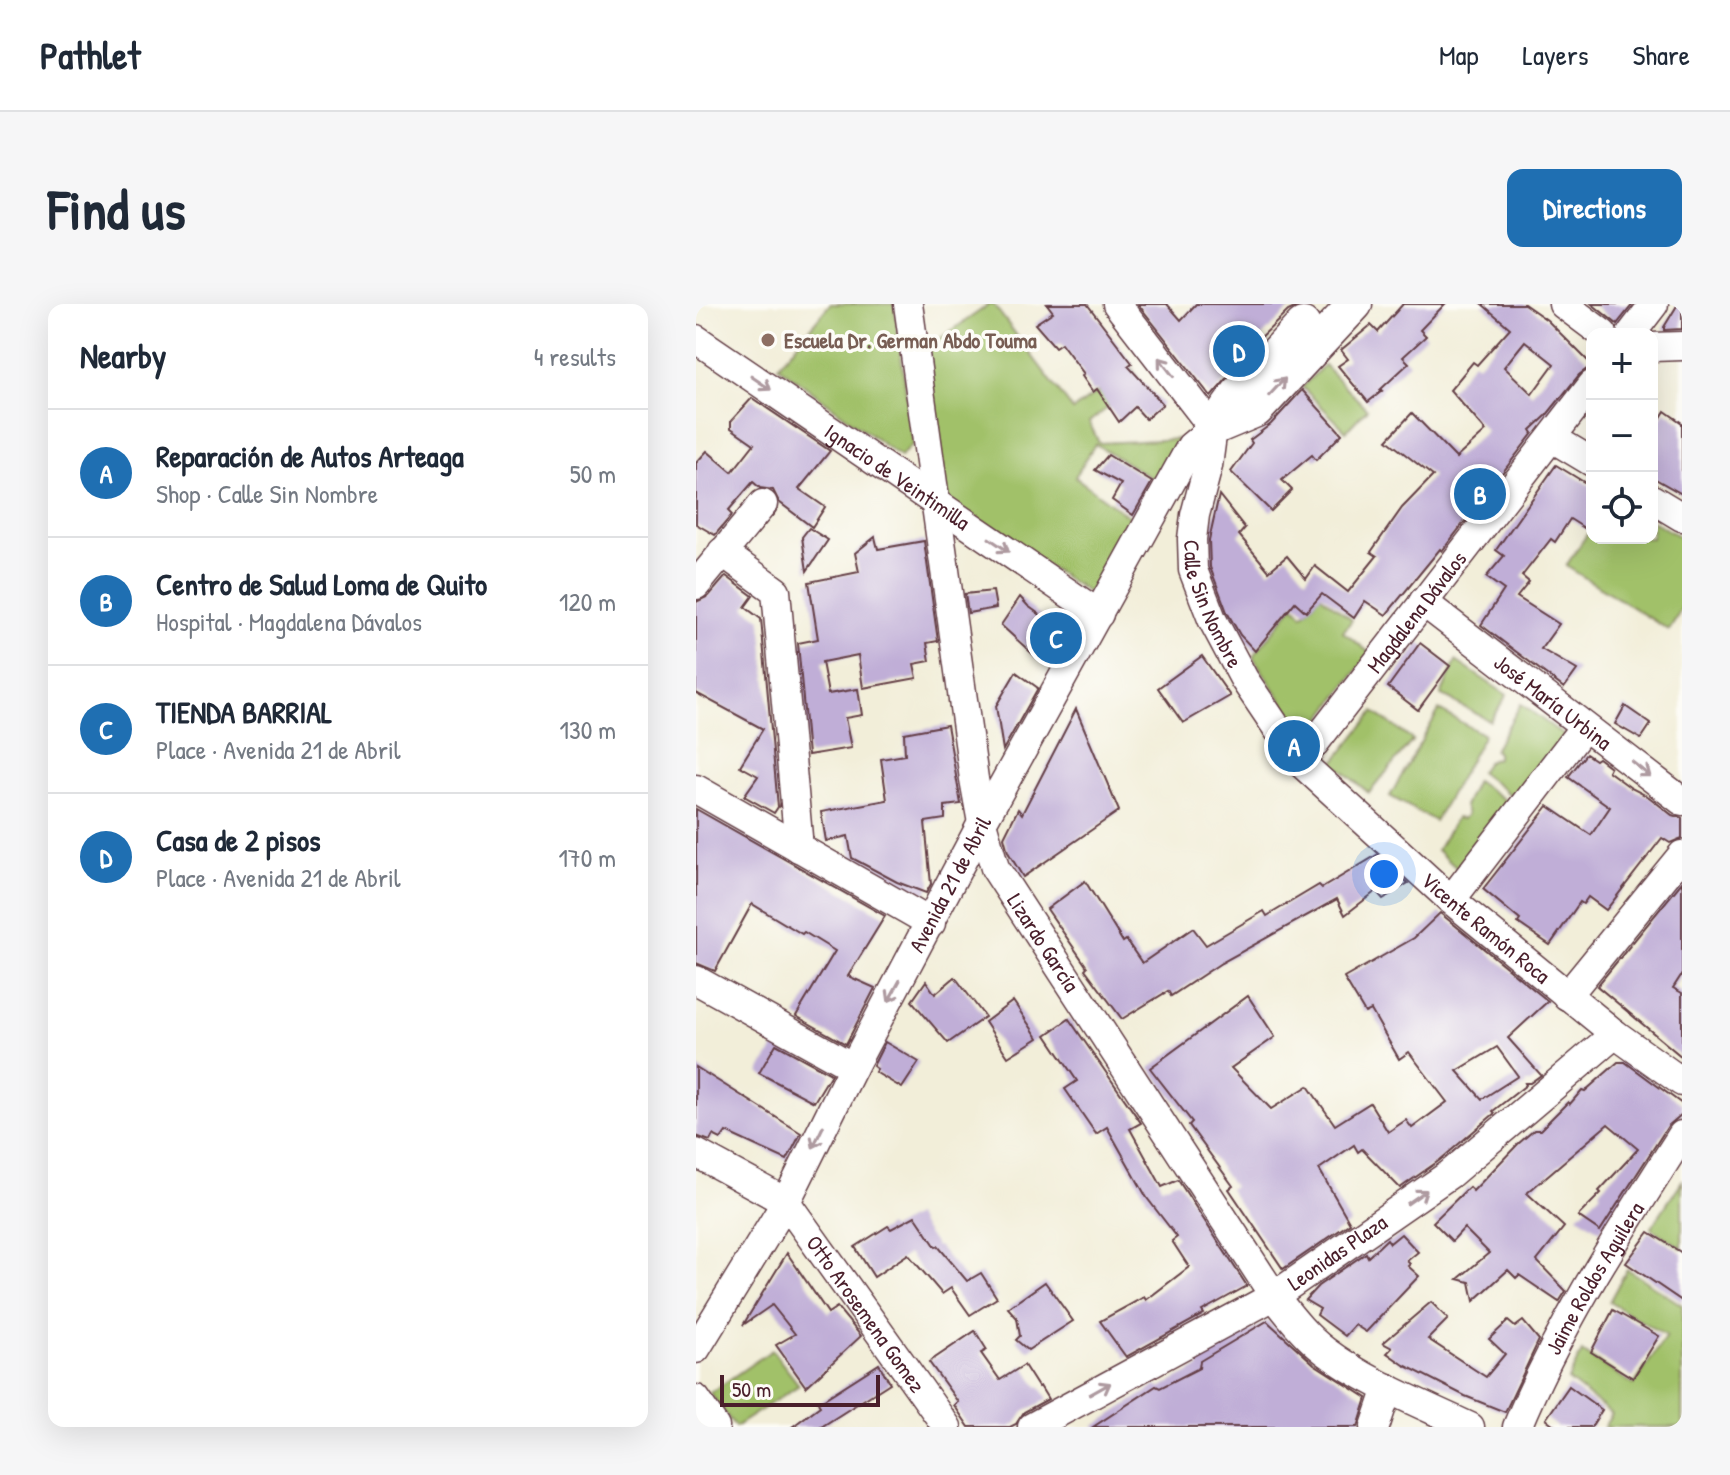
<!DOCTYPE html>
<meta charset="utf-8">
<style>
:root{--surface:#fff;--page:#f6f6f7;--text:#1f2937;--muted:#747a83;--line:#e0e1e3;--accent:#1f6fb2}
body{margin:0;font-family:"Patrick Hand",sans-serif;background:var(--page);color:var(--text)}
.controls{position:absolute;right:24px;top:24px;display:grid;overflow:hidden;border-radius:16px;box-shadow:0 8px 32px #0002}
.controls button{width:72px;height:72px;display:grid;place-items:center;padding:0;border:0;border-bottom:2px solid var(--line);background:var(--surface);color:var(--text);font:40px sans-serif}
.scale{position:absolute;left:24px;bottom:20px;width:160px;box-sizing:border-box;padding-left:8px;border:4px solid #4a1f2b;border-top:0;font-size:22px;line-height:28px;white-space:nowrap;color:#4a1f2b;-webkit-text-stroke:6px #fdfcf7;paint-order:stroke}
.you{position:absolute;left:688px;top:570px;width:28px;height:28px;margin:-20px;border:6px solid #fff;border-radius:50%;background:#1a73e8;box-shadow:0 0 0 12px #1a73e833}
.badge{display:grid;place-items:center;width:52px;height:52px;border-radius:50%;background:var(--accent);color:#fff;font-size:26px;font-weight:700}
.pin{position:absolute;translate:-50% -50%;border:4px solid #fff;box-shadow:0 2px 8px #0006}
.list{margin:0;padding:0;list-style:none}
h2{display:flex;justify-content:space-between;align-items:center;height:104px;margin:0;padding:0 32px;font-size:34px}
h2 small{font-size:26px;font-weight:400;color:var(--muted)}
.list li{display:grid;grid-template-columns:52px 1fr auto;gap:24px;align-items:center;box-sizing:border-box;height:128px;padding:0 32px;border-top:2px solid var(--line)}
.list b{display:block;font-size:30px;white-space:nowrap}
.list p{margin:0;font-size:26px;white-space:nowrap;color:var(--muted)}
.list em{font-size:26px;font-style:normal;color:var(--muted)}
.icon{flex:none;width:44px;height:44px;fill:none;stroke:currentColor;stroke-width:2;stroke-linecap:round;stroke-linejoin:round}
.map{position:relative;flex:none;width:986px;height:1123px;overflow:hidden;border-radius:16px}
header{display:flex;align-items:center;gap:48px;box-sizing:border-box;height:112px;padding:0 40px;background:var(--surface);border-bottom:2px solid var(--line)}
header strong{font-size:38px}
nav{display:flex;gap:44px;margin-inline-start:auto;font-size:28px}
.intro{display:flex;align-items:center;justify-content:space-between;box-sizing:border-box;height:192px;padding:0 48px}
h1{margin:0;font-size:56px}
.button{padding:20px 36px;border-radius:16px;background:var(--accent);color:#fff;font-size:28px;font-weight:700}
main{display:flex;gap:48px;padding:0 48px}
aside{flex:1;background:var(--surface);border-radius:16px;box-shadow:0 8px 32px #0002}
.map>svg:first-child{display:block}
</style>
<header>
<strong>Pathlet</strong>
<nav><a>Map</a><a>Layers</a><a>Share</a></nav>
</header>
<div class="intro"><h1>Find us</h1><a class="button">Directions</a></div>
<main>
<aside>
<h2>Nearby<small>4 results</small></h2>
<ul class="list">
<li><span class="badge">A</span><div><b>Reparación de Autos Arteaga</b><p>Shop · Calle Sin Nombre</p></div><em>50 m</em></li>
<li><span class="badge">B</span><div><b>Centro de Salud Loma de Quito</b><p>Hospital · Magdalena Dávalos</p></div><em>120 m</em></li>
<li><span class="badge">C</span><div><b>TIENDA BARRIAL</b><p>Place · Avenida 21 de Abril</p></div><em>130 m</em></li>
<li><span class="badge">D</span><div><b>Casa de 2 pisos</b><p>Place · Avenida 21 de Abril</p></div><em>170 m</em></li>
</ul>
</aside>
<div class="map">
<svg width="986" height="1123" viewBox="0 0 986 1123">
<rect width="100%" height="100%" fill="#fdfcf7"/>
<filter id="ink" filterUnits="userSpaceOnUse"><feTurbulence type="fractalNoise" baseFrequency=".0125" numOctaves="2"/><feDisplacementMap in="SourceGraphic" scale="16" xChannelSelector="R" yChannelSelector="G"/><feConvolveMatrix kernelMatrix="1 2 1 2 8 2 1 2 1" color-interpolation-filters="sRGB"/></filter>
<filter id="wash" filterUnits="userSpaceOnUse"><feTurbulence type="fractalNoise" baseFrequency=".006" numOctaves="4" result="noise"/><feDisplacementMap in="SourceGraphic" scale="32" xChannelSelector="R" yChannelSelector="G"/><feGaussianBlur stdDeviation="1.8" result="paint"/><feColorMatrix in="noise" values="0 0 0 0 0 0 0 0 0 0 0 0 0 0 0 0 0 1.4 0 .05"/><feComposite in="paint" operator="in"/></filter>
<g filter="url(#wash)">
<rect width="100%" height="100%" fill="#f2eed9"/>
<g fill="#a1c169" stroke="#76704a" stroke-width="2">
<path d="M134,0H198L217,140L204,153L82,62Z"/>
<path d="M294,0H297L377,106L436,63L445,79L393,118L403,139L483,135L461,177L399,140L379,173L439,217L393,289L245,192L232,43Z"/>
<path d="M628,61L671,105L650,127L606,83Z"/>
<path d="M956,217L986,234V304L973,326L870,262L896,223V234H956Z"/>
<path d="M624,291L656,316L647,328L674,349L622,419L613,423H604L557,353L598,301L607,311Z"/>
<path d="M760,357L811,391L794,417L745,391Z"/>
<path d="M825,400L870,433L821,496L784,468L791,458L801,454V449L798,446Z"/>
<path d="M743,406L788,431L739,517L694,492Z"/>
<path d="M678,408L717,436L673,489L637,459Z"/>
<path d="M780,477L818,502L767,570L741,546L760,514L767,515L771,510L768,502Z"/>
<path d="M986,877V944L955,924Z"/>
<path d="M931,965L986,1001V1123H908L916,1110L872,1076L886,1048L938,1081L970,1032L913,998Z"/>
<path d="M76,1046L103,1081L39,1123L14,1089Z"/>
</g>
<g id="blocks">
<g fill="#c0aed7" fill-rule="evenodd">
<path d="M351,0H391L436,59L432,62L467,100L450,115L439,103L423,118L401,85L397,88L386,72L388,70L365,39L359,43L339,20L357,8Z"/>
<path d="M442,0H471L485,16L500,0H607L592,7L555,43L557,45L515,93Z"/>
<path d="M707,0H749L724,26L730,32L707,53L713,59L684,86L686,87L672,98L642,62L652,55L645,46L675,21L682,28Z"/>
<path d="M786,0H828L851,16L896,61L883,71L850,112L835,126L837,129L746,247L744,245L690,311L669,297L658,314L626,290L610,308L599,298L559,347L544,331L531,308L514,263L513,236L523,191L549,224L543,231L573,267L591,252L610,275L619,262L652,288L681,252L675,248L706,204L737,172L691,136L716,109L760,154L790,127L754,86L777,58L781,61L814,24ZM829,37L858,60L836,90L808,63Z"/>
<path d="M896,0H937L921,20Z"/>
<path d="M982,0H986V25L968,26V23Z"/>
<path d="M606,86L646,130L620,156L616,151L586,176L596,186L575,207L535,168L556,139L554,136L575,120Z"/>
<path d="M56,94L134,147L103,185L129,203L116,223L83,198L77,186L64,184L57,178L32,207L36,211L19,231L0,220V159L11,147L36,168L58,140L35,124V117Z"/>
<path d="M969,107L986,119V190L956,173V128Z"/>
<path d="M412,151L456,178L437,211L416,196L425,180L399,166Z"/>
<path d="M860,161L896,183V229L874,215L859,238L855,235L826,272L833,278L821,293L863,320L845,345L881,366L868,384L785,321L808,286L790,273L808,252L800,246Z"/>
<path d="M113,224L132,236L111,267L106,233Z"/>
<path d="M179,233L182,245L228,237L242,337L231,339L234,357L218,360L221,374L167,384L162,351L126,358L132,390L162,385L166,411L149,414L155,444L112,451L102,339L122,335L113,278L163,268L159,249Z"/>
<path d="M30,272L57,292L49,303L65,315L82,503L78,509L48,492L62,472L44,462L67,425L0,389V298L13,292Z"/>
<path d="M297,287L300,304L272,309L269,290Z"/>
<path d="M324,293L332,302L371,330L362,347L357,344L352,352L346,347L341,354L305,321Z"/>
<path d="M724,339L754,362L722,406L692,383Z"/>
<path d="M506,352L534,392L487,419L462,384Z"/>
<path d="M320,368L342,384L307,446L300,402Z"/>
<path d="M929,402L955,420L945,435L919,420Z"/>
<path d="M380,405L423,507L327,573L312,548L308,533L322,505L326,510Z"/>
<path d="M251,421L265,500L249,502V515L229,518L235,580L230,589L201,578L156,554L152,532L130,537L125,508L191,496L185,455L209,451L208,429Z"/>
<path d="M890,450L899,456L902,454L914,463L912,467L935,484L953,493L976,511L986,514V534L974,539L966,534L910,606L892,593L887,600L884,598L854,641L822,619L824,616L787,585L852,502L895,531L914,503L872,473Z"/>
<path d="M0,505L189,612L152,672L179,684L150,740L100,712L139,647L108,628L106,630L56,600L19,667L0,659Z"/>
<path d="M681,551L712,579L687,595L680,587L649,611L641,595L525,659L475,692L472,687L426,715L389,665L391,663L351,605L389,577L427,638L430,636L446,659L497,624L510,641L568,607L571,612L623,581L626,584Z"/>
<path d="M986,578V670L977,684L986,689V753L901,682Z"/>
<path d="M744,609L852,697L812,734L845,771L834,779H829L830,781L797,807L799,809L744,856L704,884L666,845L662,848L658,841L623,865L654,919L587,965L533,885L537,882L493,821L496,818L454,764L552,692L579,733L535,764L575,805L612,782L639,821L674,799L692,828L710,816L716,824L751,798L713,748L703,755L675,706L669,709L648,674L718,634ZM801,743L822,772L786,795L761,767Z"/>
<path d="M259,673L289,713L252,739L216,697L230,677L239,690Z"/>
<path d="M317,697L342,734L312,753L289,718Z"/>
<path d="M373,715L445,819L434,825L466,883L482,876L551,982L506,1007L508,1010L430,1053L404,1017L448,993L450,996L493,963L476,937L481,933L451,894L411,823L400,830L369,785L381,777L350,731Z"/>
<path d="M189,738L223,758L206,784L179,768L181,765L177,762Z"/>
<path d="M80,740L135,770L118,798L63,769Z"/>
<path d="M922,758H929L986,800V810L972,822L904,927L882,912L905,889L903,887L942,845L912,820L831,889L868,923L841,957L870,987L863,998L823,971L820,974L812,966L778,997L774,978L762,975L793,949L768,924L756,937L737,918L773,883L777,887L822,840L838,826H844L872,798L874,800L886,786L889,787Z"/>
<path d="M0,763L105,829L91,856L30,828L25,835L17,831L14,837L0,832Z"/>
<path d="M219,912L240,943L242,942L271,977L285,969L301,994L274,1011L255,984L246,990L212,950L178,973L159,943L192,922L195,925Z"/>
<path d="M953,928L986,949V997L930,959Z"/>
<path d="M705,930L722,948L711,957L714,960L712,962L723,972L670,1028L659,1021L649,1032L621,1011L624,1005L609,996L622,982L670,949L672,953L691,935L694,939Z"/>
<path d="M91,949L132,1009L141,1003L165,1032L110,1083L80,1041L99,1030L76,1001L47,1021Z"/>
<path d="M349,978L377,1017L332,1046L320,1036L324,1032L321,1014L312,1004Z"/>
<path d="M735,998L752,1015L732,1035L790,1073L809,1050L793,1035L812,1017L819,1023L827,1017L843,1036L809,1108L769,1092L708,1061L691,1049L696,1044L687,1039Z"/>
<path d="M917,1006L963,1032L937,1074L895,1048Z"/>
<path d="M571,1017L618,1060L671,1094L662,1123H397L460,1082L464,1084L503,1064L504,1057Z"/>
<path d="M279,1027L291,1046L285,1049L304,1076L328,1061L342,1083L344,1082L352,1095L328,1108L320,1120L314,1123H273L258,1101L262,1098L233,1058Z"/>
<path d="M183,1060L194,1079L125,1123H96L124,1102L122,1099Z"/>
<path d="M873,1082L906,1106L895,1123H861L850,1115Z"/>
</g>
</g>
</g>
<g filter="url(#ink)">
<use href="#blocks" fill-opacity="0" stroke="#633e45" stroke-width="2"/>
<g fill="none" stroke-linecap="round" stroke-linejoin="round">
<g stroke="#633e45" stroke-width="31">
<g id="minor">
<path id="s1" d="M212,0L278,475L286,519L299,564L578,992C594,1012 609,1032 629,1047C673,1080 726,1100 774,1123"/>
<path d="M421,0L517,124"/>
<path d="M867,0L907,30"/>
<path d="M935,30L958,0"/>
<path id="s2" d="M0,35L403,310"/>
<path d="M956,43L986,42"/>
<path id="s3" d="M517,124L512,162L499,211L496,235L497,266L516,315L548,375L604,458L755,596L919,730L986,778"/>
<path d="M856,134L896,158"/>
<path d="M956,195L986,213"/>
<path d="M26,248L80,287L103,544"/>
<path d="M0,281L67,200"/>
<path id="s4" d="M727,298L986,497"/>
<path id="s5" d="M604,458L896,81"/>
<path d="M0,485L235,619"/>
<path d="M755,596L888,423"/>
<path d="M0,676L157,763"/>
<path d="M871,692L986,551"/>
<path id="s6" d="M0,849L90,898L251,1123"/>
<path id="s7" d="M0,1045L90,898L157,763L286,519L495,142L517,124"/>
<path d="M0,1095L19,1123"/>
<path id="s8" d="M336,1123L578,992L754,870L919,730"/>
<path d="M679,1123L692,1084"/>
<path id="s9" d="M821,1123C864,1019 926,925 986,831"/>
</g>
</g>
<g stroke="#633e45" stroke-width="37">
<g id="major">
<path d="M519,122L542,90L607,21"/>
<path d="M517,124L560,106L659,0"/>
</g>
</g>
<use href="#minor" stroke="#fff" stroke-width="28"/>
<use href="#major" stroke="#fff" stroke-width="34"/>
</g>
<defs><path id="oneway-shaft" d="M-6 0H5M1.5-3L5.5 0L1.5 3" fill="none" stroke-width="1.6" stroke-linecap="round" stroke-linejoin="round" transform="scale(2)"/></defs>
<g stroke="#ae9aa0">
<use href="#oneway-shaft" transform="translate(470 63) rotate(-128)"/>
<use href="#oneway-shaft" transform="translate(65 79) rotate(34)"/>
<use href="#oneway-shaft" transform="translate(581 83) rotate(-47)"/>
<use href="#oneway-shaft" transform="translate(303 241) rotate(34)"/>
<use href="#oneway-shaft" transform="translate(945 465) rotate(38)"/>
<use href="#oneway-shaft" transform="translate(198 687) rotate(119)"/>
<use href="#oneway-shaft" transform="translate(122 833) rotate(116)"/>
<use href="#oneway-shaft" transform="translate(721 893) rotate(-35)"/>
<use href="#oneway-shaft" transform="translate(404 1085) rotate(-29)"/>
</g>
</g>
<circle fill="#8d6e63" stroke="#fdfcf7" stroke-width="3" cx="72" cy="36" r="8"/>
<g text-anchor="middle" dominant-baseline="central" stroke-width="7" stroke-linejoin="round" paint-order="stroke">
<g font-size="22" font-weight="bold" fill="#785e54" stroke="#fdfcf7" text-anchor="start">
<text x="88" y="36">Escuela Dr. German Abdo Touma</text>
</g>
<g font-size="22" fill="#4a1f2b" stroke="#fdfcf7">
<text stroke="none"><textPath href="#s2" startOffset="244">Ignacio de Veintimilla</textPath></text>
<text stroke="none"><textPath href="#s3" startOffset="182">Calle Sin Nombre</textPath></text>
<text stroke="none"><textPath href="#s5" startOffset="190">Magdalena Dávalos</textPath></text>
<text stroke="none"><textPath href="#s4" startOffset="164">José María Urbina</textPath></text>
<text stroke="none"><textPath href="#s7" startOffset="530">Avenida 21 de Abril</textPath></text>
<text stroke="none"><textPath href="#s3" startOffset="614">Vicente Ramón Roca</textPath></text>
<text stroke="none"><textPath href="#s1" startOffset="660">Lizardo García</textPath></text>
<text stroke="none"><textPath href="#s8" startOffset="352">Leonidas Plaza</textPath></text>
<text stroke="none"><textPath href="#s9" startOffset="168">Jaime Roldos Aguilera</textPath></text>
<text stroke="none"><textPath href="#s6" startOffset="240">Otto Arosemena Gomez</textPath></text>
</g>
</g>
</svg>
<div class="controls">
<button>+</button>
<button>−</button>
<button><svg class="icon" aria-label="locate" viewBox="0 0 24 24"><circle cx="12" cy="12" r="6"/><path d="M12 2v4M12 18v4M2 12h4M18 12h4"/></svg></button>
</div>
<div class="scale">50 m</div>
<div class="you"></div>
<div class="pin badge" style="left:598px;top:442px">A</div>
<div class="pin badge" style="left:784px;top:190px">B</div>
<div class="pin badge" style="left:360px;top:334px">C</div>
<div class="pin badge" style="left:543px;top:47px">D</div>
</div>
</main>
